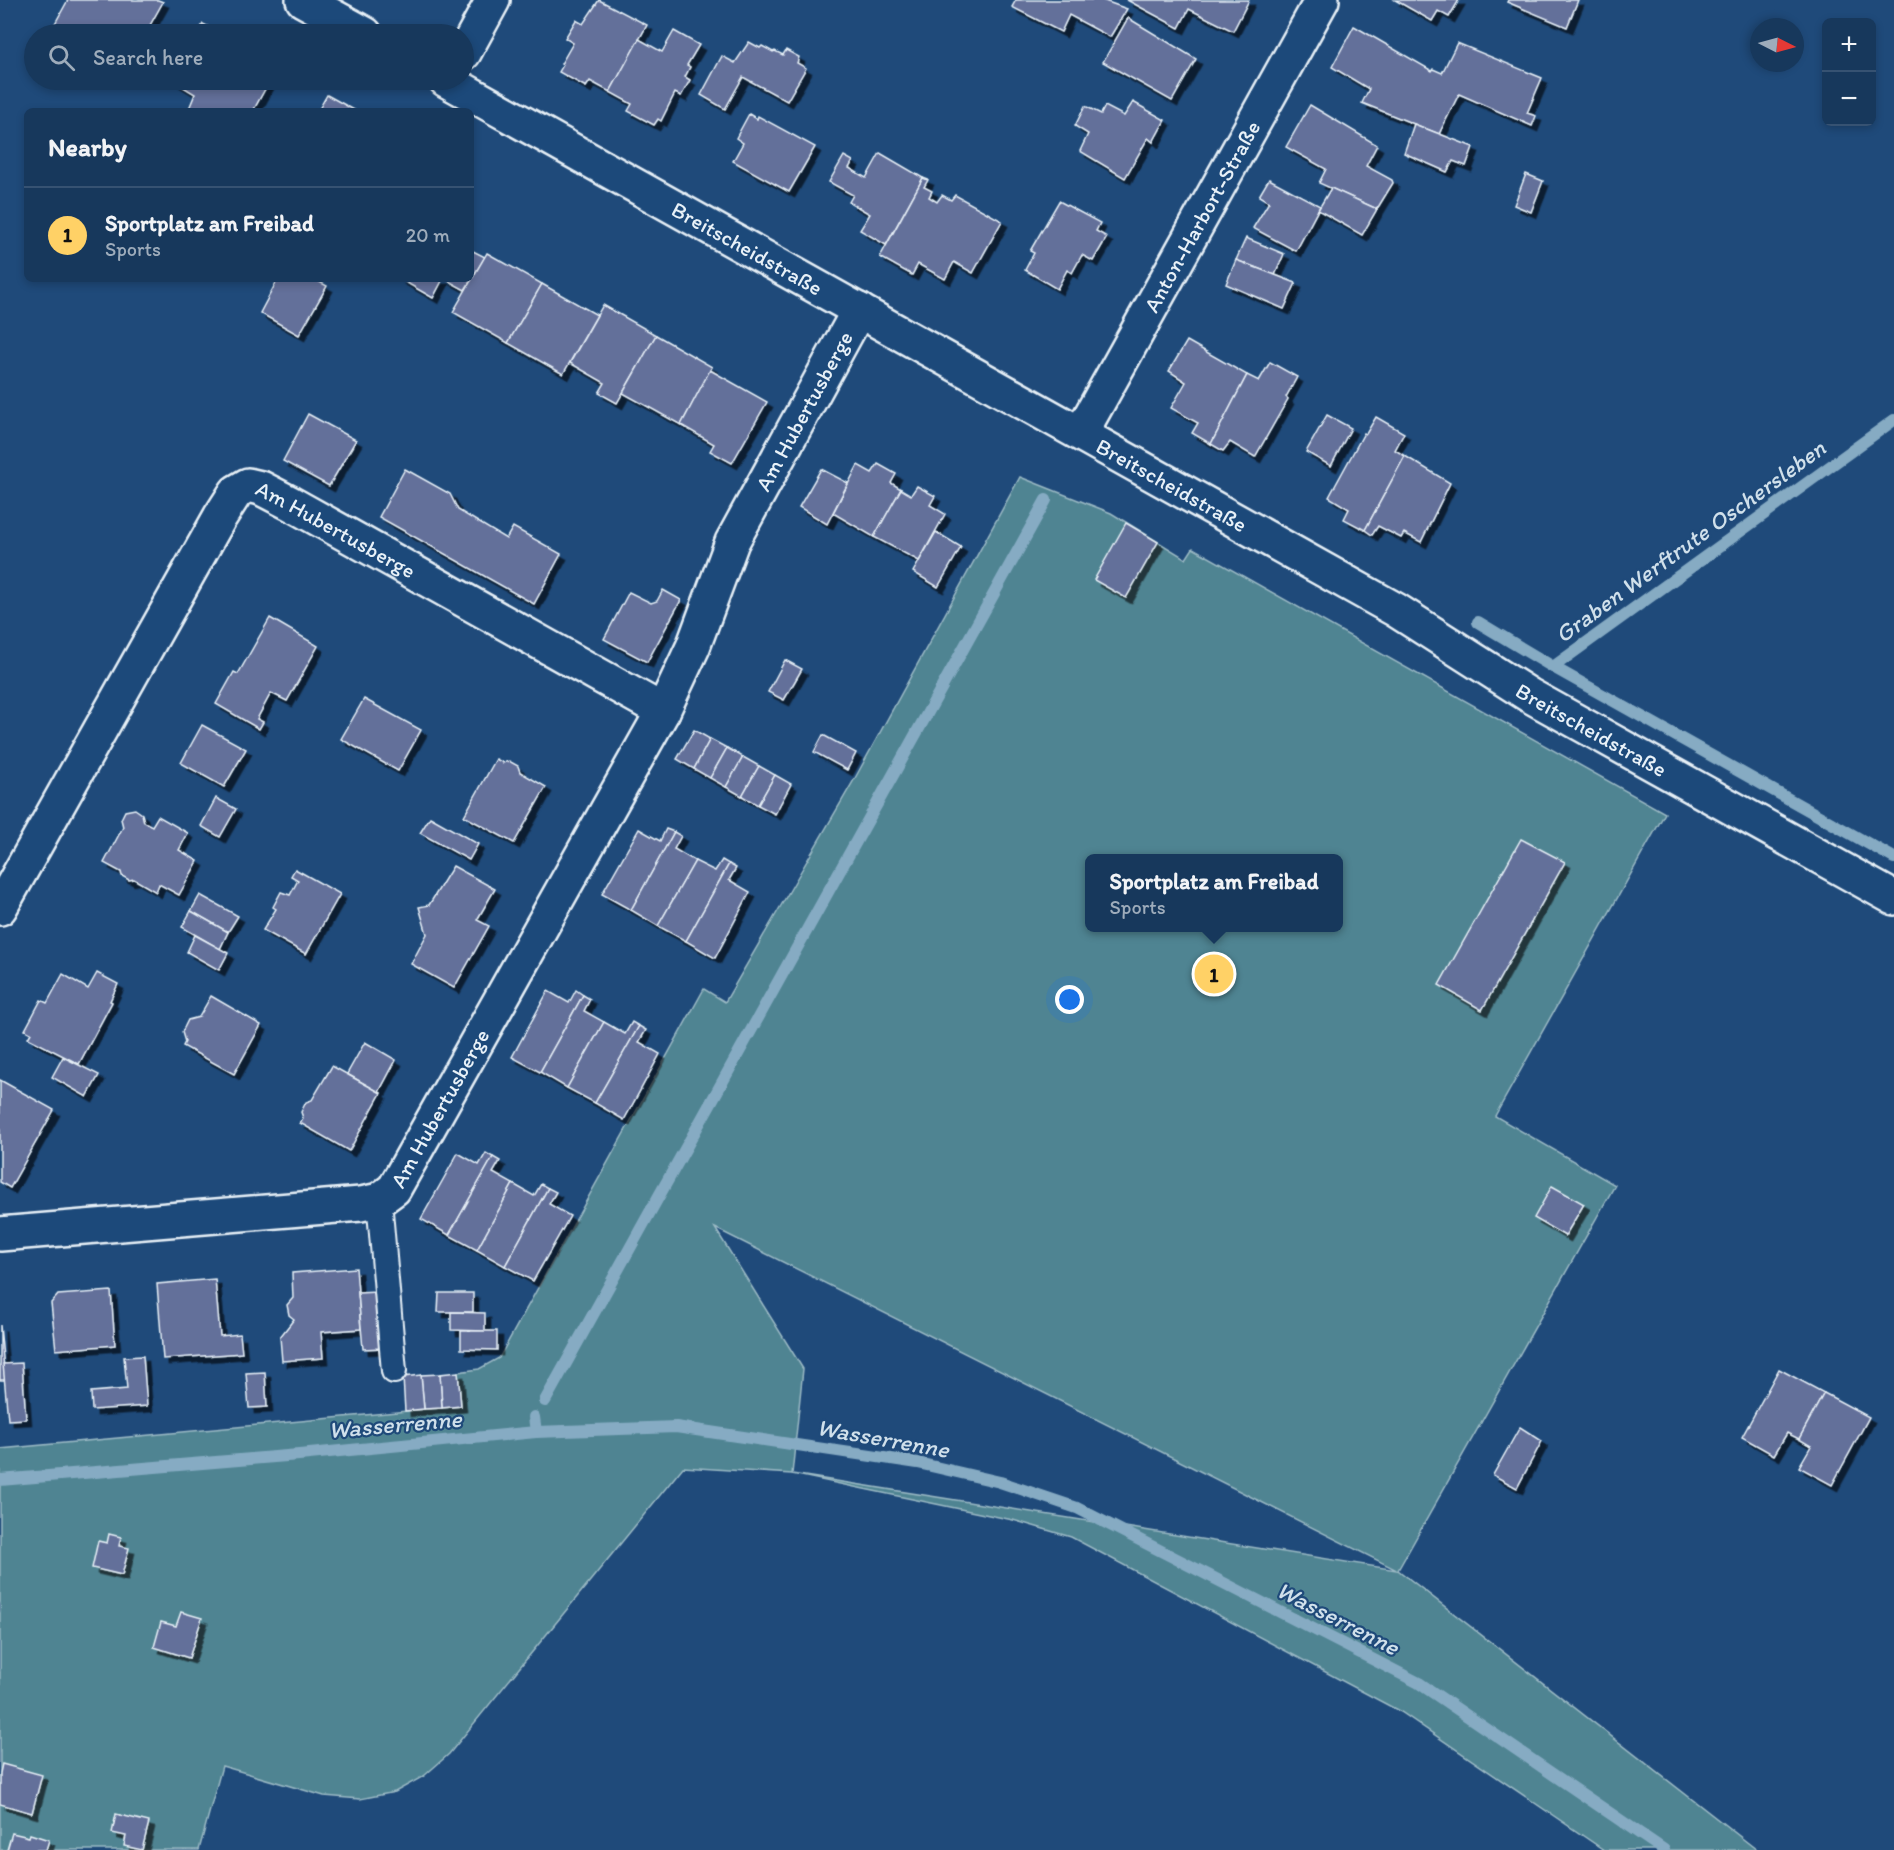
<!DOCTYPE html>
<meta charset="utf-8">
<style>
:root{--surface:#17385c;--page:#203f62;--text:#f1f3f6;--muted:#9eacbb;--line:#365272;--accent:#ffd166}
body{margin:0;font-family:Itim,sans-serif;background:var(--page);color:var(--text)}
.controls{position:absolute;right:18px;top:18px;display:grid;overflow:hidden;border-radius:9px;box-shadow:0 3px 9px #0003}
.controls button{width:54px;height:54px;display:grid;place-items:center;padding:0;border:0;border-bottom:2px solid var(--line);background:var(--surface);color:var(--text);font:30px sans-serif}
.compass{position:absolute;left:1750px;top:18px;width:54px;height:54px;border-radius:50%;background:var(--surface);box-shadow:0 3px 9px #0003;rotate:96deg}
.you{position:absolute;left:1070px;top:1000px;width:21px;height:21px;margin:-15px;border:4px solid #fff;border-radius:50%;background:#1a73e8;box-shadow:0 0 0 9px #1a73e833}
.badge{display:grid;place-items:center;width:39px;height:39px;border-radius:50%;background:var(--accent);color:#111;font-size:20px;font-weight:700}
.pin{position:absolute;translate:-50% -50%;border:3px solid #fff;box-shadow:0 2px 6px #0006}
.popup{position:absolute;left:1085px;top:854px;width:258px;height:78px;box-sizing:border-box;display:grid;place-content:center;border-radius:9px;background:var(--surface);filter:drop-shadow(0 2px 4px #0005);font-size:20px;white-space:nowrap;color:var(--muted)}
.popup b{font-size:22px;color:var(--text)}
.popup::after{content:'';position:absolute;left:50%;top:100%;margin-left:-12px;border:12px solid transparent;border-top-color:var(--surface)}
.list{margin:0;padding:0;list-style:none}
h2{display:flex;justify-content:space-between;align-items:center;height:78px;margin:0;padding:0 24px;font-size:26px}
h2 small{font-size:20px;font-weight:400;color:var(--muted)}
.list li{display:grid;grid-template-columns:39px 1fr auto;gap:18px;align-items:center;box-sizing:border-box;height:96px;padding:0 24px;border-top:2px solid var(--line)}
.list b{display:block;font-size:22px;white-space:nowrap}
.list p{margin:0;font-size:20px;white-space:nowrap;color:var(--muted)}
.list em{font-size:20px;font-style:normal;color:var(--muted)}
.icon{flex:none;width:33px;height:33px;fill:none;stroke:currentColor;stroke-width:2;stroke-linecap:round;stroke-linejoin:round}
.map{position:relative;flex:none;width:1894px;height:1850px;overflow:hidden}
.search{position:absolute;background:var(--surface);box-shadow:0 3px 9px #0003;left:24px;top:24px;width:450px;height:66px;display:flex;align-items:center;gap:15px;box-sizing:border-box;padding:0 21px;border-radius:33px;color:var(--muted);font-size:22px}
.panel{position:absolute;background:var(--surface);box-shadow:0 3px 9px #0003;left:24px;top:108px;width:450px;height:174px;border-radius:9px}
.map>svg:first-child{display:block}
</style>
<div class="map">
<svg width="1894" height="1850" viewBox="0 0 1894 1850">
<defs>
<filter id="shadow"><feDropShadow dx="5.5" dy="5.5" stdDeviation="0" flood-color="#0009"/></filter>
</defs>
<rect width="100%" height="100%" fill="#1f4a7a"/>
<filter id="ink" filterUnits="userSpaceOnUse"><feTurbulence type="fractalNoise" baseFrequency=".0167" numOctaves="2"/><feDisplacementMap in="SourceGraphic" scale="12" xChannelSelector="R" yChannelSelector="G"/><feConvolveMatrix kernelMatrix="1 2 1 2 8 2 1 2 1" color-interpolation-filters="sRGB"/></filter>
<g filter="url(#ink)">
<path fill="#4f8492" stroke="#9cbac5" stroke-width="1.5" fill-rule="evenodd" d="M1020,477L1111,513L1186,559L1193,548L1665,813L1495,1116L1615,1185L1398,1570L1757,1850H1604L1401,1712L1071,1537L1013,1520L792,1474L683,1467L449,1754L424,1776L395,1792L360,1799L324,1796L222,1766L199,1850H0V1449L461,1406L458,1372L479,1369L499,1358L704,989L725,1002L854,780ZM1090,858H1338V928H1090ZM715,1228L1395,1569L1396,1570L792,1474L803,1369Z"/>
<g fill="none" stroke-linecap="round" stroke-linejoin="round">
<g stroke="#86abc3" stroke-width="12">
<path d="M1478,622L1553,667L1894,420"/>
<path d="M1553,667L1894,858"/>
<path d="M545,1401L1046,500"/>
<path d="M534,1417L536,1432"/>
<path d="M0,1480L299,1455L536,1432L676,1427L918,1463L1000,1482L1077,1508L1419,1683L1664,1850"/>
</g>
</g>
<g fill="#646f9a" stroke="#e8f1f8" stroke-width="1.5" filter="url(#shadow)">
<path d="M68,0H158L163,2L145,34H53L56,28L53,27Z"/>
<path d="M599,0L647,25L610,92L590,81L586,87L559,72L563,65L561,64L573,43L565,38L576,20L583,24Z"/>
<path d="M1016,0H1102L1127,9L1110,37L1069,15L1061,32L1012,7Z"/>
<path d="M1127,0H1249L1233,31L1189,9L1179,28Z"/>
<path d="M1395,0H1459L1449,17L1438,11L1432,21Z"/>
<path d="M1508,0H1578L1567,27L1507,2Z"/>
<path d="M1128,18L1196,59L1172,101L1103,62Z"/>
<path d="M203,24L223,34H197Z"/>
<path d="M1354,26L1432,71L1433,69L1442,73L1457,43L1542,78L1527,113L1536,116L1532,126L1459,94L1439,134L1362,103L1369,89L1332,67Z"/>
<path d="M674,31L699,45L687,65L690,67L685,77L690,80L681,96L675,93L661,121L658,119L654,125L628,111L632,104L610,92L639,39L662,52Z"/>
<path d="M749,42L760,48L762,46L773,52L775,51L783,55L786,50L799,57L797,63L806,68L787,101L743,77L725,109L701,95L722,56L735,63Z"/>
<path d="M172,80H270L253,111H225L217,106L214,111H188L195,94Z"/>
<path d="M327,95L356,111H318Z"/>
<path d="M1133,102L1165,120L1153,142L1148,138L1125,178L1080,151L1088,134L1075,126L1085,106L1101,114L1105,106L1124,116Z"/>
<path d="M1310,105L1377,145L1366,166L1392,180L1393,183L1377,209L1319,183L1326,169L1286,147Z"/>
<path d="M749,114L757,119L758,116L815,147L789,192L733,161L743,143L736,138Z"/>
<path d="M1414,124L1473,147L1466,166L1453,161L1447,172L1404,153Z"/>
<path d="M880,153L923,178L886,245L860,230L870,214L849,202L853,195L829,182L844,156L853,161L849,168L866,178Z"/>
<path d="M1526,174L1543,181L1531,212L1514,205Z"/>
<path d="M923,178L928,180L924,187L932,191L929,197L937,202L942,195L951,200L955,195L1002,221L973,273L954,262L945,279L918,264L912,275L880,257Z"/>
<path d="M1269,179L1320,206L1296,251L1253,228L1269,202L1259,196Z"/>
<path d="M1331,188L1377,209L1362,235L1318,210Z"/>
<path d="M1059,201L1100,223L1096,231L1107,237L1093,261L1082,255L1072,273L1067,270L1057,289L1025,270L1034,253L1030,251Z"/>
<path d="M1246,238L1284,254L1275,275L1236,260Z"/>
<path d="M471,250L485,257L465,290L445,279H471Z"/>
<path d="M487,253L542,284L508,343L453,312Z"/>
<path d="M1236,260L1296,283L1284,309L1226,284Z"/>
<path d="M278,279H314L327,286L299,335L260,313Z"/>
<path d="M400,279H443L433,298Z"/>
<path d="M542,284L597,315L563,374L508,343Z"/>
<path d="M603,305L656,335L617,403L599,393L605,383L570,363Z"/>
<path d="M656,335L712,367L681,425L623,393Z"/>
<path d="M1187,341L1247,375L1211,444L1192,433L1198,423L1171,408L1186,382L1169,371Z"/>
<path d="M1270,362L1297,377L1286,397L1288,399L1255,457L1230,442L1223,451L1211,444L1247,375L1259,381Z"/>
<path d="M710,370L767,402L732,463L710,451L714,444L681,425Z"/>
<path d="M308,414L356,440L329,486L283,461Z"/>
<path d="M1327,415L1351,428L1331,466L1306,452Z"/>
<path d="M1376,417L1404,433L1395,450L1405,456L1365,530L1344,519L1349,509L1329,497L1364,433L1366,434Z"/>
<path d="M1405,456L1450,483L1421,542L1404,533L1401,538L1378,526L1372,535L1365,530Z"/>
<path d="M878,464L896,474L891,483L901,489L874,537L833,513L858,465L872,473Z"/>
<path d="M405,469L450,494L458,510L506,539L513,527L561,554L534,604L379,517Z"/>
<path d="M821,469L848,483L827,524L799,507Z"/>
<path d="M917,486L935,496L930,505L945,514L919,561L874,537L901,489L911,495Z"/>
<path d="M1126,523L1158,542L1126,598L1094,580Z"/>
<path d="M936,532L961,547L938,587L913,572Z"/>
<path d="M663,590L681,600L647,662L604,639L629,592L651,603L657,601Z"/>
<path d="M270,618L318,646L287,701L271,693L257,719L263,722L259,729L216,704L234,672L238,674Z"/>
<path d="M785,660L802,669L784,700L768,692Z"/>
<path d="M364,699L421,730L398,771L341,739Z"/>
<path d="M202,725L246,749L224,787L181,763Z"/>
<path d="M694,730L710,739L694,769L677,759Z"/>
<path d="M823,735L856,753L847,770L814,752Z"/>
<path d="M710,739L727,748L710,778L694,769Z"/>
<path d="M727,748L743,757L726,787L710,778Z"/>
<path d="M743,757L759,766L742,796L726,787Z"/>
<path d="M496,759L503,763L509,761L518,766L520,772L546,787L514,843L464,816Z"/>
<path d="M759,766L775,775L758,805L742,796Z"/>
<path d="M775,775L791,784L775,814L758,805Z"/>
<path d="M216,798L236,809L220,837L201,826Z"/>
<path d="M135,809L142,814L144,822L152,826L158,816L188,833L179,850L198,861L179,895L159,884L156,892L134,879L129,880L122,876L121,872L104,863L123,827L121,819L125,811Z"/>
<path d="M430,817L478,844L469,860L420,833Z"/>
<path d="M639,829L660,841L666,829L674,832L631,910L602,894Z"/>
<path d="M674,832L681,836L674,849L695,861L658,926L631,910Z"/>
<path d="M1521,839L1565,862L1482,1010L1439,985Z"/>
<path d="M722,860L729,864L686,941L658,926L695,861L715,871Z"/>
<path d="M729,864L736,868L729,880L750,892L715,958L686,941Z"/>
<path d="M453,866L495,889L477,920L489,926L454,988L411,964L427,934L419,907L429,905Z"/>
<path d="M295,869L340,894L306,954L263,930L276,909L273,907L281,892L290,895L298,880L291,876Z"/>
<path d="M200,895L238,916L228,932L191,911Z"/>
<path d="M191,911L228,932L220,949L182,927Z"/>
<path d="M195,935L228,953L219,970L187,952Z"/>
<path d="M97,973L118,984L110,1001L112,1002L79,1064L28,1038L31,1033L25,1030L41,1000L47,1003L63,974L88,989Z"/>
<path d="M576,990L583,995L540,1072L512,1057L548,991L569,1003Z"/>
<path d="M583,995L590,999L584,1011L604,1022L567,1088L540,1072Z"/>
<path d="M211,996L261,1025L234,1074L183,1046L185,1042L182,1032L188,1020L199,1017Z"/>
<path d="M604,1022L625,1034L632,1022L639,1026L595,1103L567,1088Z"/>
<path d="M639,1026L646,1030L639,1042L660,1054L624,1120L595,1103Z"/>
<path d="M365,1042L396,1060L379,1092L347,1074Z"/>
<path d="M63,1057L99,1075L87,1097L52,1077Z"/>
<path d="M332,1066L381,1093L349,1151L300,1123L303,1118L301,1112L306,1102L312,1100Z"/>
<path d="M0,1080L54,1110L10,1188L0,1182Z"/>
<path d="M458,1153L479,1165L486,1153L493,1157L449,1235L421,1219Z"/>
<path d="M493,1157L500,1161L493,1173L513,1184L477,1250L449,1235Z"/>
<path d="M513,1184L534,1196L541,1184L548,1188L505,1266L477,1250Z"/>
<path d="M1552,1186L1584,1204L1565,1236L1534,1218Z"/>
<path d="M548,1188L556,1192L549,1204L570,1216L533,1281L505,1266Z"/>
<path d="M356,1268L361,1329L321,1332L323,1358L282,1361L280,1337L294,1319L289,1315L287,1305L293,1298L292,1273Z"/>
<path d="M215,1279L220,1336L240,1334L242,1353L163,1359L157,1284Z"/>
<path d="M111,1291L115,1345L56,1350L51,1303L58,1295Z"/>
<path d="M377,1292L382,1348L363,1349L358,1293Z"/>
<path d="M439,1293H473V1312H438Z"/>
<path d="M451,1312L485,1313V1331L451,1330Z"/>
<path d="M0,1325L5,1380H0Z"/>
<path d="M461,1331H497V1350L461,1349Z"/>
<path d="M143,1356L147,1406L92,1410L91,1392L127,1389L124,1357Z"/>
<path d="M22,1363L26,1419L8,1420L3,1364Z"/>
<path d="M1779,1369L1824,1393L1799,1439L1787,1433L1774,1455L1742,1437Z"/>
<path d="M265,1372L267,1407L249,1408L246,1373Z"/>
<path d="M458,1372L461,1406L442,1408L440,1374Z"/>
<path d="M440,1374L442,1408L424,1409L421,1375Z"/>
<path d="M421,1375L424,1409L405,1411L403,1377Z"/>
<path d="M1824,1393L1869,1417L1832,1485L1799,1467L1811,1446L1799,1439Z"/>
<path d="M1520,1427L1542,1441L1517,1488L1493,1475Z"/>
<path d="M109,1534L121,1537L119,1546L129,1548L122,1575L92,1568L98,1541L107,1543Z"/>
<path d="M181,1612L202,1618L189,1658L154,1647L161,1622L176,1626Z"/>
<path d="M2,1764L42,1775L32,1813L0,1804V1773Z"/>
<path d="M116,1814L149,1822L142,1850L124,1846L126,1836L112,1833Z"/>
<path d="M12,1833L29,1837L30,1834L49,1840L46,1850H7Z"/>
</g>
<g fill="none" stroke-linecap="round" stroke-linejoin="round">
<g stroke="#e8f1f8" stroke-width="28">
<path id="lane" d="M379,1200L394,1371"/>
</g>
<g stroke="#e8f1f8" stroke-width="38">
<g id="street">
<path d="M303,0L365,34"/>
<path d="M464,53L493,0"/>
<path id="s1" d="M446,80L1396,610L1529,695L1894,898"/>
<path id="s2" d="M1081,433L1322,0"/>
<path id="s3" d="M0,908L220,517L236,492L248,485L261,488L290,503L663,711"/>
<path id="s4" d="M0,1234L361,1204L379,1200L394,1189L663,711L693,647L732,542L859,310"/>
</g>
</g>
<use href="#lane" stroke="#1f4a7a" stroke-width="24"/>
<use href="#street" stroke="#1f4a7a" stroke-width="33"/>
</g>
</g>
<g text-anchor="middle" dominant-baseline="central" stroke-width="4.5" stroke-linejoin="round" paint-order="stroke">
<g font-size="22" fill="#e8f1f8" stroke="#1f4a7a">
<text stroke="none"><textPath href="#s2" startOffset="248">Anton-Harbort-Straße</textPath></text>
<text stroke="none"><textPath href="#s1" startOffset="345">Breitscheidstraße</textPath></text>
<text stroke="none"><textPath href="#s4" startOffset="1280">Am Hubertusberge</textPath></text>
<text stroke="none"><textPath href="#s1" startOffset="831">Breitscheidstraße</textPath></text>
<text stroke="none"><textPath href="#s3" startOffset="591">Am Hubertusberge</textPath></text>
<text stroke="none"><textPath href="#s1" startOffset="1317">Breitscheidstraße</textPath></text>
<text stroke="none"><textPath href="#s4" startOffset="492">Am Hubertusberge</textPath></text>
</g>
<g font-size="24" font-style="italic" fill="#d0e0eb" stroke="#1f4a7a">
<text transform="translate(1690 541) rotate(-36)">Graben Werftrute Oschersleben</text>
<text transform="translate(395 1424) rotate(-5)">Wasserrenne</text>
<text transform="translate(883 1438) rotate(10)">Wasserrenne</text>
<text transform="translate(1338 1618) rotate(27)">Wasserrenne</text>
</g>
</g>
</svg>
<div class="controls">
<button>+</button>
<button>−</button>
</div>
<svg class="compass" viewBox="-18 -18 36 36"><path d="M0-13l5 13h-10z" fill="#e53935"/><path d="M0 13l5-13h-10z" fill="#9eacbb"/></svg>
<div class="you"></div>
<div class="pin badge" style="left:1214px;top:974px">1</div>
<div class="popup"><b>Sportplatz am Freibad</b>Sports</div>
<div class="search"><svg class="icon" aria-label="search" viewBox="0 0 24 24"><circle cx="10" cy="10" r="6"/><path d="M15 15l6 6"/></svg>Search here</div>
<section class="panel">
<h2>Nearby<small></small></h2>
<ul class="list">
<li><span class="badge">1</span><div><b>Sportplatz am Freibad</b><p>Sports</p></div><em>20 m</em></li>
</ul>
</section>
</div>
